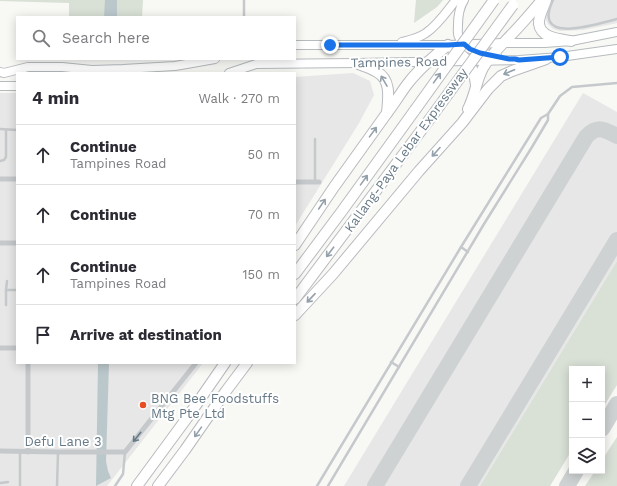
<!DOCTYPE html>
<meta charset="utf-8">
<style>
:root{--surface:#fff;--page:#f7f7f7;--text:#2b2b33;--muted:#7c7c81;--line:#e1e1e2}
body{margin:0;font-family:"Work Sans",sans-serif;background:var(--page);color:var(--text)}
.controls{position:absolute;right:12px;bottom:12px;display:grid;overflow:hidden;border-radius:0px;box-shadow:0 2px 10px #0003}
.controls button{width:36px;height:36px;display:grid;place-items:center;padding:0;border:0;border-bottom:1px solid var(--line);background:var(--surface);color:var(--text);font:20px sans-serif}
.stop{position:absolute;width:12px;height:12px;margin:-9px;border:3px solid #1a73e8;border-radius:50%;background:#fff}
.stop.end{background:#1a73e8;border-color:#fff;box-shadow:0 1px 4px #0008}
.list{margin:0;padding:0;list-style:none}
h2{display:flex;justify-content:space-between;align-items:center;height:52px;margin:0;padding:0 16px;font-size:17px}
h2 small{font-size:13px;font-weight:400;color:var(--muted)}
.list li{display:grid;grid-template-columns:26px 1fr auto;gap:12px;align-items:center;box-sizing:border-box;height:60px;padding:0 16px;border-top:1px solid var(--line)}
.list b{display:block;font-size:15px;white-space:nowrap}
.list p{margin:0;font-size:13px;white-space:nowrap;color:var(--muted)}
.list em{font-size:13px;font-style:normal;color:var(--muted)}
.icon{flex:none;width:22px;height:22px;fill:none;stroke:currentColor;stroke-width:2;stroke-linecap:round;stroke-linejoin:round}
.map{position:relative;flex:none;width:617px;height:486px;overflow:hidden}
.search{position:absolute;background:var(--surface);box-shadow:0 2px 10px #0003;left:16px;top:16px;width:280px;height:44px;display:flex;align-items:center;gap:10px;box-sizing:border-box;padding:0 14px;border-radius:0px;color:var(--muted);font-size:15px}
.panel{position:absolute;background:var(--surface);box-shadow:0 2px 10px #0003;left:16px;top:72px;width:280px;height:292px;border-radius:0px}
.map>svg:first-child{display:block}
</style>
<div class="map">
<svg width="617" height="486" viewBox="0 0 617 486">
<rect width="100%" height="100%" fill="#f8f8f5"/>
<g fill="#e6e7e6">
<path d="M551,0H617V23L583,30L560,31L553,29L548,24L546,20L545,16L547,8Z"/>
<path d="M353,73L370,81L374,95L359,123L295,226V77Z"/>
<path d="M0,93H17V363H203L107,486H0Z"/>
<path d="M583,93L617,112V261L480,486H344Z"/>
</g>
<g fill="#d9e0d6">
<path d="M0,0H143L142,17H69V3L0,1Z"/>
<path d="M416,0H443L437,7L414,23Z"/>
<path d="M617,261V385L602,409V369H572V450L550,486H480Z"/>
<path d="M617,437V486H585L595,471H602V460Z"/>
</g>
<g fill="#bbc8cb">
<path d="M105,0H117V17H104Z"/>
<path d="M98,363H109L106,461L108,471L111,478L96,486Z"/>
</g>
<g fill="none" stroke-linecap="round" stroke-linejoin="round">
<g stroke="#ced2d3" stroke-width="16">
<path d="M602,429L617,404"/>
<path d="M375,486L586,137C597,125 604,129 617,136"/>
<path d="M468,486L617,240"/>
<path d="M567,486L576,471"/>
</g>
<g stroke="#b6bbbe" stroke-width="10">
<g id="primary">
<path d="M464,0C459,8 458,16 458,25C458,28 457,34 459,37C465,52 484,54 497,56"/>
<path d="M402,42C410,40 419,38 426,33C438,25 447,11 456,0"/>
<path d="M295,45H448L503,43H545L571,41L617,32"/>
<path d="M0,72L4,73L28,67H62L92,70L123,69L175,66L215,59"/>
<path d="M229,73L256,64L356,63L519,60L560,57L617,49"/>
<path d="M0,86H17"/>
</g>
</g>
<g stroke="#b8bbbe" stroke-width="12">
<g id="motorway">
<path d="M546,0C544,7 538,17 539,24C541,38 559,39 571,41"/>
<path d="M356,63C363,66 371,68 377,72C392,80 388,100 387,113"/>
<path d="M468,109C475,96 476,81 483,68C490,55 501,46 511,35C522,24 532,12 542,0"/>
<path d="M295,245L334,187L387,113C395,103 401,92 409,82C420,68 433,57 448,45C465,56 474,64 476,85"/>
<path d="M295,274L342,211L415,110"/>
<path d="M295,299L432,116"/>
<path d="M295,315L333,274L419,171L462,123L488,89L501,76L512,71L546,59"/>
<path d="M137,486L187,418L225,363"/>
<path d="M158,486L185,450L226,391L247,363"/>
</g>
</g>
<g stroke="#c5c9cc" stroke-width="2.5">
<path d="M553,0C531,46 597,24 617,19"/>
<path d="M244,17V0"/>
<path d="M0,129L17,130"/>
<path d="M0,161L4,160L6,157V130"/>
<path d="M315,182V139"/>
<path d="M461,247L468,252"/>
<path d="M6,290L7,281"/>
<path d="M6,305V290H17"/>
<path d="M391,362L399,367"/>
<path d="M0,483L8,482"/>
<path d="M20,486V452"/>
<path d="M57,486L58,453"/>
<path d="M115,486L123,474L125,452"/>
<path d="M317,486L461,247L541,118L548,114L560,96L572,87L617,83"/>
<path d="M328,486L484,224L532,147L548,120V114"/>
</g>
<g stroke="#c5c9cc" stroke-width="5">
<path d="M0,179H17"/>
<path d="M295,182H319"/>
<path d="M0,243H17"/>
<path d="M0,348H17"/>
<path d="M28,363V452"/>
<path d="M0,451L58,452H125L196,363"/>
</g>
<use href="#primary" stroke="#fff" stroke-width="8"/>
<use href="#motorway" stroke="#fff" stroke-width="10"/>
<g stroke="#b8bbbe" stroke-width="12" stroke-linecap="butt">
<g id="motorway-bridge">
<path d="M415,110L494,0"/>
<path d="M432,116L513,5"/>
</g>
</g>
<use href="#motorway-bridge" stroke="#fff" stroke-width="10"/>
</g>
<defs><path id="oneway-shaft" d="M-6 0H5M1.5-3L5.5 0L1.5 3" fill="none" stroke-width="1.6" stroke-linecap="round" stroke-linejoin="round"/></defs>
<g stroke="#94a1ab">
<use href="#oneway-shaft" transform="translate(509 72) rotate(157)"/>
<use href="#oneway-shaft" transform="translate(437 78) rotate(-54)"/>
<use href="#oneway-shaft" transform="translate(384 81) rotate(-120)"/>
<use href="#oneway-shaft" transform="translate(373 132) rotate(-54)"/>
<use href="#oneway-shaft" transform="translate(436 152) rotate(132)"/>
<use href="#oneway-shaft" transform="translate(364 180) rotate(-54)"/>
<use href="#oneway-shaft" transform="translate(322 204) rotate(-56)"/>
<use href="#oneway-shaft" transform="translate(330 252) rotate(127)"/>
<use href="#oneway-shaft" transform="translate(311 298) rotate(133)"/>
<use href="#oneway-shaft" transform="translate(198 432) rotate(125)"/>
</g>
<use stroke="#667987" href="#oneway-shaft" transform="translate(137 437) rotate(129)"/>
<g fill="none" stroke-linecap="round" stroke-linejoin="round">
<path stroke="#1a73e8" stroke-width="5" d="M330,45H448L464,44L470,49L480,53L509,59H515L519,60L560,57"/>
</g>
<circle fill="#e94d24" stroke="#fff" stroke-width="1.5" cx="143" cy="405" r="4"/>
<g text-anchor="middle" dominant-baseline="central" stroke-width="4" stroke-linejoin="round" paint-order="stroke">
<g font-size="13" fill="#667987" stroke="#fff">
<text transform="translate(399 62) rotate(-1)">Tampines Road</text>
<text transform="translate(406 150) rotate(-54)">Kallang-Paya Lebar Expressway</text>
<text x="63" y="441">Defu Lane 3</text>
</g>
<g font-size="13" fill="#667987" stroke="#fff" text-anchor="start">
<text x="151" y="398">BNG Bee Foodstuffs<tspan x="151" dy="15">Mtg Pte Ltd</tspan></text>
</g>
</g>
</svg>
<div class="controls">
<button>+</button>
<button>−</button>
<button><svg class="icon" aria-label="layers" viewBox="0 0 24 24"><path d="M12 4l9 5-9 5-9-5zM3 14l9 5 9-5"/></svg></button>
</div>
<div class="stop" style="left:560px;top:57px"></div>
<div class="stop end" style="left:330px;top:45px"></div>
<div class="search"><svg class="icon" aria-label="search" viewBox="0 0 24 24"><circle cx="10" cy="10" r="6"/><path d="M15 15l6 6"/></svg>Search here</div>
<section class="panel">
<h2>4 min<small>Walk · 270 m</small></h2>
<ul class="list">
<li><svg class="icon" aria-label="ahead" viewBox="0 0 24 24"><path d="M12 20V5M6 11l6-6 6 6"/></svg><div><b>Continue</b><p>Tampines Road</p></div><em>50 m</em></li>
<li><svg class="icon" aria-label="ahead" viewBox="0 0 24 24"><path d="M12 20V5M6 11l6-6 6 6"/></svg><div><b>Continue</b></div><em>70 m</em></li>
<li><svg class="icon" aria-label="ahead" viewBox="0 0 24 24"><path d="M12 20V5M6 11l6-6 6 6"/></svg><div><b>Continue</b><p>Tampines Road</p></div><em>150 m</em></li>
<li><svg class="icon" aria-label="arrive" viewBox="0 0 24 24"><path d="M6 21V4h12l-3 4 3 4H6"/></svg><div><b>Arrive at destination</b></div></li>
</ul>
</section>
</div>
